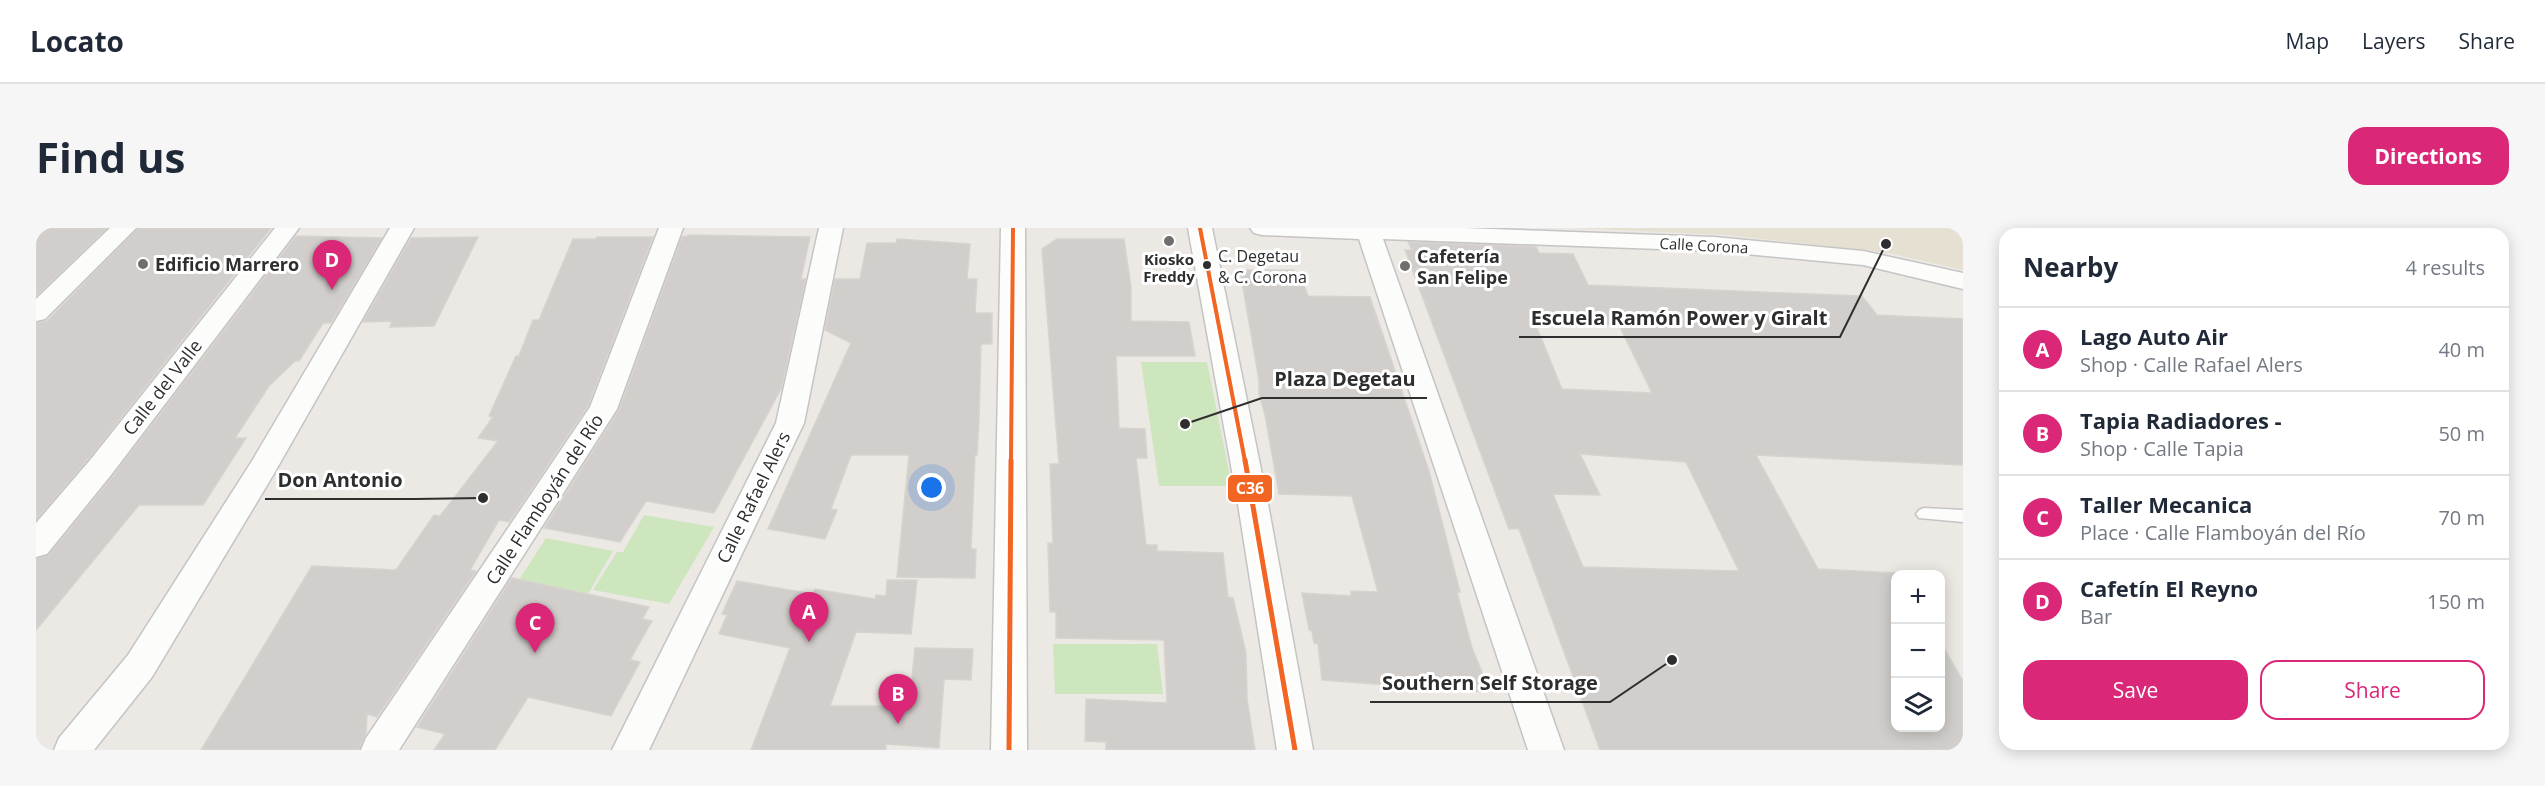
<!DOCTYPE html>
<meta charset="utf-8">
<style>
:root{--surface:#fff;--page:#f6f6f7;--text:#1f2937;--muted:#747a83;--line:#e0e1e3;--accent:#db2777}
body{margin:0;font-family:"Open Sans",sans-serif;background:var(--page);color:var(--text)}
.controls{position:absolute;right:18px;bottom:18px;display:grid;overflow:hidden;border-radius:12px;box-shadow:0 3px 15px #0003}
.controls button{width:54px;height:54px;display:grid;place-items:center;padding:0;border:0;border-bottom:2px solid var(--line);background:var(--surface);color:var(--text);font:30px sans-serif}
.you{position:absolute;left:896px;top:260px;width:21px;height:21px;margin:-15px;border:4px solid #fff;border-radius:50%;background:#1a73e8;box-shadow:0 0 0 9px #1a73e833}
.badge{display:grid;place-items:center;width:39px;height:39px;border-radius:50%;background:var(--accent);color:#fff;font-size:20px;font-weight:700}
.pin{position:absolute;translate:-50% -50px;filter:drop-shadow(0 2px 3px #0008)}
.pin::after{content:'';position:absolute;top:32px;width:21px;height:18px;background:inherit;clip-path:polygon(0 0,100% 0,50% 100%)}
.list{margin:0;padding:0;list-style:none}
h2{display:flex;justify-content:space-between;align-items:center;height:78px;margin:0;padding:0 24px;font-size:26px}
h2 small{font-size:20px;font-weight:400;color:var(--muted)}
.list li{display:grid;grid-template-columns:39px 1fr auto;gap:18px;align-items:center;box-sizing:border-box;height:84px;padding:0 24px;border-top:2px solid var(--line)}
.list b{display:block;font-size:22px;white-space:nowrap}
.list p{margin:0;font-size:20px;white-space:nowrap;color:var(--muted)}
.list em{font-size:20px;font-style:normal;color:var(--muted)}
.actions{display:flex;gap:12px;padding:18px 24px}
.actions a{flex:1;padding:14px 0;border:2px solid var(--accent);border-radius:18px;text-align:center;font-size:21px;color:var(--accent)}
.actions .main{background:var(--accent);color:#fff}
.icon{flex:none;width:33px;height:33px;fill:none;stroke:currentColor;stroke-width:2;stroke-linecap:round;stroke-linejoin:round}
.map{position:relative;flex:none;width:1927px;height:522px;overflow:hidden;border-radius:18px}
header{display:flex;align-items:center;gap:36px;box-sizing:border-box;height:84px;padding:0 30px;background:var(--surface);border-bottom:2px solid var(--line)}
header strong{font-size:28px}
nav{display:flex;gap:33px;margin-inline-start:auto;font-size:21px}
.intro{display:flex;align-items:center;justify-content:space-between;box-sizing:border-box;height:144px;padding:0 36px}
h1{margin:0;font-size:42px}
.button{padding:15px 27px;border-radius:18px;background:var(--accent);color:#fff;font-size:21px;font-weight:700}
main{display:flex;gap:36px;padding:0 36px}
aside{flex:1;background:var(--surface);border-radius:18px;box-shadow:0 3px 15px #0003}
.map>svg:first-child{display:block}
</style>
<header>
<strong>Locato</strong>
<nav><a>Map</a><a>Layers</a><a>Share</a></nav>
</header>
<div class="intro"><h1>Find us</h1><a class="button">Directions</a></div>
<main>
<div class="map">
<svg width="1927" height="522" viewBox="0 0 1927 522">
<rect width="100%" height="100%" fill="#ece8e4"/>
<path fill="#e6e0d3" d="M1539,0H1927V42L1853,25L1691,7Z"/>
<g fill="#cee6be">
<path d="M1105,134H1171L1196,258H1123Z"/>
<path d="M608,287L678,299L633,376L557,362L581,324H587Z"/>
<path d="M510,310L577,323L552,366L483,352Z"/>
<path d="M1017,416H1121L1127,466H1019Z"/>
</g>
<g fill="#d1cecb" stroke="#d7d4d0" stroke-width="1.5" fill-rule="evenodd">
<path d="M0,0H71L0,68Z"/>
<path d="M102,0H235L53,230L0,292V95L11,93Z"/>
<path d="M655,7L774,9L765,51H770L745,161L678,285L610,273L584,314L508,300L583,182L646,9Z"/>
<path d="M260,8L346,10L295,95H287L263,133H259L233,158L199,210H210L167,277H103L0,402V331L13,327L77,248Z"/>
<path d="M442,9L398,98L354,99L356,93L327,94L375,10Z"/>
<path d="M561,9H617L552,178L473,294L463,292L434,342L440,343L341,489L331,486L330,505L323,522H165L276,338L360,342L398,287L404,288L462,213L442,210L457,189L453,188L480,128H483L497,92H503L537,11H560Z"/>
<path d="M861,11L934,16L931,51H941L939,85H956V116H945L943,190L941,227H939L935,321H940L939,350L861,349L873,227H815L795,281L801,282L789,311L732,301L815,115L789,102L799,51H824L831,15H860Z"/>
<path d="M1021,11H1088L1095,59V93L1153,94L1159,128H1080L1083,200L1109,201L1111,230H1100L1110,317H1121V323L1187,325L1192,369L1197,370L1210,425L1211,471L1219,522H1070V514L1049,513L1050,471L1131,475L1128,412L1020,410V384H1014L1012,315H1017L1014,236H1023L1006,21Z"/>
<path d="M1372,14L1500,19L1503,25L1537,26L1552,57L1826,68L1841,87L1927,91V237L1720,227L1782,341L1862,345L1860,346V500H1905V415L1927,453V522H1564L1483,301H1473L1369,22H1376ZM1499,95L1583,97L1616,165L1526,161ZM1544,226L1650,234L1703,343L1547,339L1517,266L1564,267Z"/>
<path d="M1204,42H1258L1262,56L1268,57L1272,68L1334,69L1393,243L1424,364H1421L1436,420L1453,461L1449,462V464L1286,452L1282,416L1278,415L1276,403L1273,402L1266,365L1315,368V363L1342,364L1316,268L1243,266L1229,187L1223,166V152Z"/>
<path d="M476,350L613,379L606,391L616,393L594,432L604,434L575,488L492,469L459,522H398L409,506L381,499Z"/>
<path d="M851,352H881L875,406L820,404L794,478H873L879,420L937,421L935,452L908,451L903,520L850,516V522H715L754,420L683,406L691,387L686,386L701,353L777,366L779,361L839,371L840,367L850,368Z"/>
</g>
<g fill="none" stroke-linecap="round" stroke-linejoin="round">
<g stroke="#c5c4c5" stroke-width="3">
<path id="lane" d="M1888,280L1927,282V294L1883,290L1880,286L1883,282Z"/>
</g>
<g stroke="#c5c4c5" stroke-width="3">
<g id="street">
<path d="M74,0H100L9,91L0,93V71Z"/>
<path d="M239,0H263L75,247L11,326L0,329V295L55,231Z"/>
<path d="M354,0H378L236,249L116,449L58,522H18L23,510L92,427L216,233Z"/>
<path d="M623,0H647L581,181L363,522H325L330,510L554,179Z"/>
<path d="M783,0H807L768,195L613,522H576L740,195Z"/>
<path d="M965,0H989L991,522H955Z"/>
<path d="M1152,0H1176L1232,276L1277,522H1241L1202,276Z"/>
<path d="M1214,0H1428L1678,9L1827,23L1927,45V61L1827,37L1678,23L1347,11L1528,522H1492L1323,11L1226,7L1218,5Z"/>
</g>
</g>
<use href="#lane" fill="#fcfcfb" fill-rule="evenodd"/>
<use href="#street" fill="#fcfcfb" fill-rule="evenodd"/>
<g stroke="#fff" stroke-width="8">
<g id="bus-1-far1">
<path d="M1164,0L1209,233"/>
<path d="M975,233L977,0"/>
</g>
</g>
<g stroke="#fff" stroke-width="10">
<g id="bus-1">
<path d="M1209,232L1259,522"/>
<path d="M973,522L975,232"/>
</g>
</g>
<use href="#bus-1-far1" stroke="#f26522" stroke-width="4"/>
<use href="#bus-1" stroke="#f26522" stroke-width="5"/>
</g>
<g fill="#706f6e" stroke="#fff" stroke-width="2">
<circle cx="1133" cy="13" r="6"/>
<circle cx="107" cy="36" r="6"/>
<circle cx="1369" cy="38" r="6"/>
</g>
<circle fill="#2e2e2e" stroke="#fff" stroke-width="2" cx="1171" cy="37" r="5"/>
<g text-anchor="middle" dominant-baseline="central" stroke-width="6" stroke-linejoin="round" paint-order="stroke">
<g font-size="15" fill="#2e2e2e" stroke="#fff">
<text transform="translate(1668 17) rotate(3)">Calle Corona</text>
</g>
<g font-size="15" font-weight="bold" fill="#2e2e2e" stroke="#fff">
<text x="1133" y="31">Kiosko<tspan x="1133" dy="17">Freddy</tspan></text>
</g>
<g font-size="16" fill="#2e2e2e" stroke="#fff" text-anchor="start">
<text x="1182" y="28">C. Degetau<tspan x="1182" dy="21">&amp; C. Corona</tspan></text>
</g>
<g font-size="18" font-weight="bold" fill="#2e2e2e" stroke="#fff" text-anchor="start">
<text x="1381" y="28">Cafetería<tspan x="1381" dy="21">San Felipe</tspan></text>
<text x="119" y="36">Edificio Marrero</text>
</g>
<g font-size="18" fill="#2e2e2e" stroke="#fff">
<text transform="translate(126 159) rotate(-52)">Calle del Valle</text>
<text transform="translate(717 269) rotate(-64)">Calle Rafael Alers</text>
<text transform="translate(508 271) rotate(-57)">Calle Flamboyán del Río</text>
</g>
</g>
<path fill="none" stroke="#2e2e2e" stroke-width="2" d="M1850 16L1804 109H1483M1149 196L1226 170H1391M447 270L379 271H229M1636 432L1574 474H1334"/>
<g fill="#2e2e2e" stroke="#fff" stroke-width="2">
<circle cx="1850" cy="16" r="6"/>
<circle cx="1149" cy="196" r="6"/>
<circle cx="447" cy="270" r="6"/>
<circle cx="1636" cy="432" r="6"/>
</g>
<g font-size="20" text-anchor="middle" font-weight="bold" fill="#2e2e2e" stroke="#fff" stroke-width="6" stroke-linejoin="round" paint-order="stroke">
<text x="1643" y="97">Escuela Ramón Power y Giralt</text>
<text x="1309" y="158">Plaza Degetau</text>
<text x="304" y="259">Don Antonio</text>
<text x="1454" y="462">Southern Self Storage</text>
</g>
<rect stroke="#fff" stroke-width="2" x="1191" y="246" width="46" height="29" rx="6" fill="#f26522"/>
<g font-size="16" text-anchor="middle" font-weight="bold" fill="#fff">
<text x="1214" y="266">C36</text>
</g>
</svg>
<div class="controls">
<button>+</button>
<button>−</button>
<button><svg class="icon" aria-label="layers" viewBox="0 0 24 24"><path d="M12 4l9 5-9 5-9-5zM3 14l9 5 9-5"/></svg></button>
</div>
<div class="you"></div>
<div class="pin badge" style="left:773px;top:414px">A</div>
<div class="pin badge" style="left:862px;top:496px">B</div>
<div class="pin badge" style="left:499px;top:425px">C</div>
<div class="pin badge" style="left:296px;top:62px">D</div>
</div>
<aside>
<h2>Nearby<small>4 results</small></h2>
<ul class="list">
<li><span class="badge">A</span><div><b>Lago Auto Air</b><p>Shop · Calle Rafael Alers</p></div><em>40 m</em></li>
<li><span class="badge">B</span><div><b>Tapia Radiadores -</b><p>Shop · Calle Tapia</p></div><em>50 m</em></li>
<li><span class="badge">C</span><div><b>Taller Mecanica</b><p>Place · Calle Flamboyán del Río</p></div><em>70 m</em></li>
<li><span class="badge">D</span><div><b>Cafetín El Reyno</b><p>Bar</p></div><em>150 m</em></li>
</ul>
<div class="actions"><a class="main">Save</a><a>Share</a></div>
</aside>
</main>
